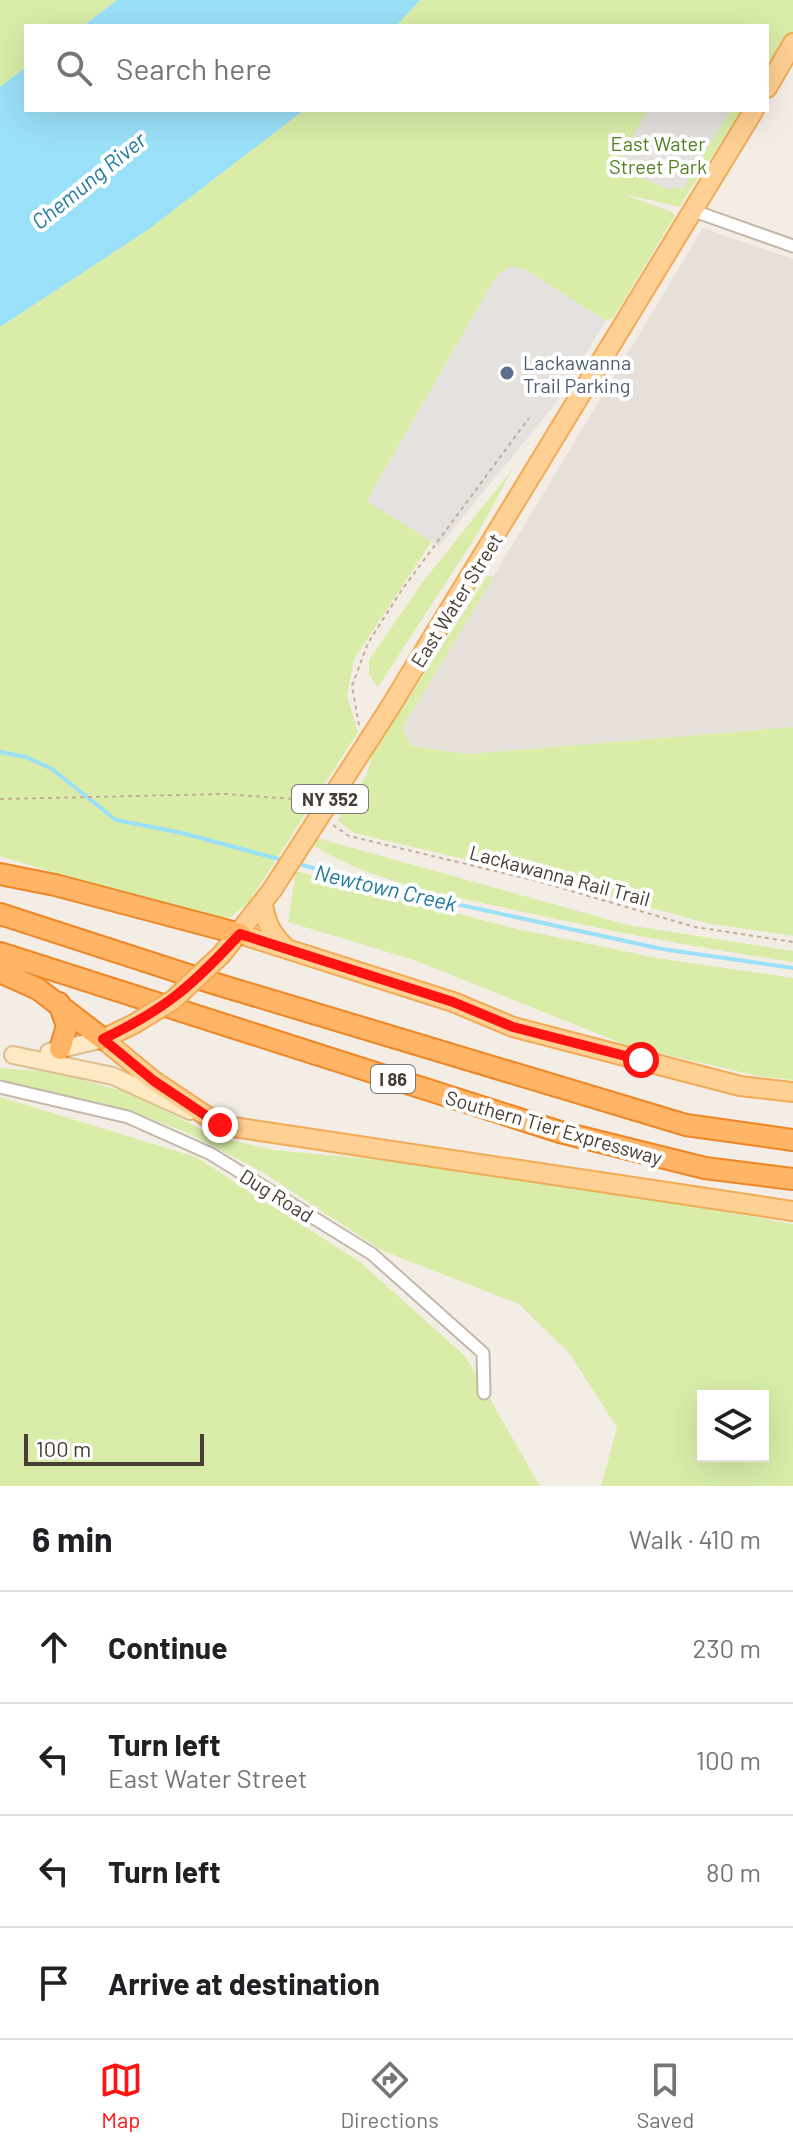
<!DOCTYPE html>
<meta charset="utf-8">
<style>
:root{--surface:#fff;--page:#f2f2f2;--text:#202124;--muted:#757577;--line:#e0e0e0;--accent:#ff1211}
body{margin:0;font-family:Barlow,sans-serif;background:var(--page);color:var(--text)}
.controls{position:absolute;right:24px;bottom:24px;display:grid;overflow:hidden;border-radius:0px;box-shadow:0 8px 32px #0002}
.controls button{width:72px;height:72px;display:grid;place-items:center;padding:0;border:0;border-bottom:2px solid var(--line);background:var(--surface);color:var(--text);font:40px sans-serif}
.scale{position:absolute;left:24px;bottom:20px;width:180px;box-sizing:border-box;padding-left:8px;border:4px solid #483d34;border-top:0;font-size:22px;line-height:28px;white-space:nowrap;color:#483d34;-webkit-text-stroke:6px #fff;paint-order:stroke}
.stop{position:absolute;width:24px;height:24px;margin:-18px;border:6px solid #ff1211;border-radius:50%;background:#fff}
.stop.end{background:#ff1211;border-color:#fff;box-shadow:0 2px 8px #0008}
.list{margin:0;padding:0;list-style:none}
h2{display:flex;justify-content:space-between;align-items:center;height:104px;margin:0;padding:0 32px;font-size:34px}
h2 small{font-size:26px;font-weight:400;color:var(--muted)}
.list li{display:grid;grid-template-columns:52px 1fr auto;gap:24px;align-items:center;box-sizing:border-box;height:112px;padding:0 32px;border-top:2px solid var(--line)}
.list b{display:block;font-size:30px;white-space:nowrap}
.list p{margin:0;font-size:26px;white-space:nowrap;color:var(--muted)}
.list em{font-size:26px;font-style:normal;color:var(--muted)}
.icon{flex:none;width:44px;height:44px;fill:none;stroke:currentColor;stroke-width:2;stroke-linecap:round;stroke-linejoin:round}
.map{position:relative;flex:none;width:793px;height:1486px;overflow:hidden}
.search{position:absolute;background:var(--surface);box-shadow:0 8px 32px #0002;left:24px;right:24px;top:24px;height:88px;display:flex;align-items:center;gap:20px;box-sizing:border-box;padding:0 28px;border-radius:0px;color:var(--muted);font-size:30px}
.sheet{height:552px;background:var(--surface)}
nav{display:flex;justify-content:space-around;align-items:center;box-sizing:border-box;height:112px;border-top:2px solid var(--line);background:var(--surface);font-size:22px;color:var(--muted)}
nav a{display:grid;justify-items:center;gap:4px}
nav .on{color:var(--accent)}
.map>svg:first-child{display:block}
</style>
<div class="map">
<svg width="793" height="1486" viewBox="0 0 793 1486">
<rect width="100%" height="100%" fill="#f4ede5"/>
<path fill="#e6dfda" d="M703,228L793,259V727L468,754L413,746L402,728Z"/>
<g fill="#d9eda9" fill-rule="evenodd">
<path d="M0,0H117L83,26H26V67L0,87Z"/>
<path d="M420,0H793V31L767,71V26H396Z"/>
<path d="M304,110H742L679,207L620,193L672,212L675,216L614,317L606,321L526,270L510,266L496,277L367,501L432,541L354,659L347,696L358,732L248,903L231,917L213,921L0,856V327L149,229Z"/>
<path d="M512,470L478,533L378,687L369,675V660L422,583Z"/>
<path d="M488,575L493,578L402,728L412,746L468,754L793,727V936L706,923L544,878L354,833L338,821C345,797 370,784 371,756Z"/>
<path d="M317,838L628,925L793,951V962C698,948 604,930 510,909C441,894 373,882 312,845Z"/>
<path d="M296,871L517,929L657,958L793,978V1080L758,1076L628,1046L414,960L288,922Z"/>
<path d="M0,1068L54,1072L133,1094L214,1136L273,1150L405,1162L647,1198L793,1224V1486H601L617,1428L570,1354L519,1304L383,1251L262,1172L186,1132L135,1113L0,1080ZM703,1396H763V1456H703Z"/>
<path d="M0,1097L196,1157L360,1262L466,1357L540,1486H0Z"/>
</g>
<g fill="#e5e1de">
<path d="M648,110H731L682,190L674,186L671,190L615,167Z"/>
<path d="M510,266L526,270L606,321L552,408L439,546L367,501L496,277Z"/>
</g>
<g fill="#9ae0f8">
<path d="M117,0H420L396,26H83Z"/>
<path d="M26,67V110H304L149,229L0,327V87Z"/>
</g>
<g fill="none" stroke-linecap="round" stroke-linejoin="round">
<g stroke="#9ae0f8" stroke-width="4">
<path d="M0,752L26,757L52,769L116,820L182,833L286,861"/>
<path d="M295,863L401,892L662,949L793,968"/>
</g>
<g stroke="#c4b7a9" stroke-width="15">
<g id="street">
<path d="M694,211L793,246"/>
<path d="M0,1087L128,1117L211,1154L372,1254L483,1353L484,1393"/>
</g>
</g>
<g stroke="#ddbe91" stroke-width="20">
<g id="secondary">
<path d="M49,1052L103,1039"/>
<path d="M13,1055L113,1076L190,1111"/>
</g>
</g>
<g stroke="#f1ab57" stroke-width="22">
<g id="primary">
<path d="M767,88L793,43"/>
<path d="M389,709L754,110"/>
<path d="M263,904C266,924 272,935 287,949"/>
<path d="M240,934L453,1002L513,1027L740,1086L793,1092"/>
<path d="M222,954L272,890"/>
<path d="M134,1024L103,1039L154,1081L220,1125L793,1211"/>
</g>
</g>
<g stroke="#ee8625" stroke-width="24">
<g id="highway">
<path d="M0,874L55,885L240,934"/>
<path d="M0,914L213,983L686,1125L793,1140"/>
<path d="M0,953L560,1132L705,1168L793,1179"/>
<path d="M0,972L38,989L103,1039"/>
<path d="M59,1003L67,1026L60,1049"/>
</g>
</g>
<g stroke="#c4ad96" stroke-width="2" stroke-dasharray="4 4" stroke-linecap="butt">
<path d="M359,725L352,686L368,643L401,591L529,418"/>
<path d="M0,799L224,794L293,799L309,807"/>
<path d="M333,825L349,836L537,881L695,927L793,942"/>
</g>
<use href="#street" stroke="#fff" stroke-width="11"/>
<use href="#secondary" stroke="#ffe8c4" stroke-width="16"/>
<use href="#primary" stroke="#ffd093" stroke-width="18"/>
<use href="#highway" stroke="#ffb565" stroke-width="20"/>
<g stroke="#f1ab57" stroke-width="22" stroke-linecap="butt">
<g id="primary-bridge">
<path d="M272,890L389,709"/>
<path d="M134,1024L173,1000L222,954"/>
</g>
</g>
<use href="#primary-bridge" stroke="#ffd093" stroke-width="18"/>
</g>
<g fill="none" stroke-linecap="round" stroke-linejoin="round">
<path stroke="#ff1211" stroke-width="10" d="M220,1125L154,1081L103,1039C166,1009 193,985 240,934L453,1002L513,1027L641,1060"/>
</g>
<circle fill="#5c6f8a" stroke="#fff" stroke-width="3" cx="507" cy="373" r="8"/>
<g text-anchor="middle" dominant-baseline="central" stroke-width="8" stroke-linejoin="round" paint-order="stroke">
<g fill="#fff" stroke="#7f7771" stroke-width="2">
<rect x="292" y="785" width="76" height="28" rx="6"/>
<rect x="371" y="1065" width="44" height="28" rx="6"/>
</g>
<g font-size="18" font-weight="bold" fill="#483d34">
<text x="330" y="799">NY 352</text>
<text x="393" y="1079">I 86</text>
</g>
<g font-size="20" fill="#538021" stroke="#fff">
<text x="658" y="143">East Water<tspan x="658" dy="23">Street Park</tspan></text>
</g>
<g font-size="20" fill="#4e5e75" stroke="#fff" text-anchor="start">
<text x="523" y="362">Lackawanna<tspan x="523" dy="23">Trail Parking</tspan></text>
</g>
<g font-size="20" fill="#483d34" stroke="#fff">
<text transform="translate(456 600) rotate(-58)">East Water Street</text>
<text transform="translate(560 875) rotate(15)">Lackawanna Rail Trail</text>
<text transform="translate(554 1127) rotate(16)">Southern Tier Expressway</text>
<text transform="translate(277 1195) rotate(32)">Dug Road</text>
</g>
<g font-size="22" font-style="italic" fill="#1e7a9c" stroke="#fff">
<text transform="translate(88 180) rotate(-39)">Chemung River</text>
<text transform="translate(386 887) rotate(13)">Newtown Creek</text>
</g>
</g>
</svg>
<div class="controls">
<button><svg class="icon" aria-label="layers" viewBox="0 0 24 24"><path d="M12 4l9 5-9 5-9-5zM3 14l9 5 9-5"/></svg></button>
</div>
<div class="scale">100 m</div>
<div class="stop" style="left:641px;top:1060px"></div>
<div class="stop end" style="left:220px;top:1125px"></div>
<div class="search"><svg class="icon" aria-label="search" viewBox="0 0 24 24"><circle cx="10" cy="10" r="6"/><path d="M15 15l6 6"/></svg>Search here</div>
</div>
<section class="sheet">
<h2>6 min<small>Walk · 410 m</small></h2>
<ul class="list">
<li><svg class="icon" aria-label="ahead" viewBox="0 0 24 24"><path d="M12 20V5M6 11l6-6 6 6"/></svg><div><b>Continue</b></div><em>230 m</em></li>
<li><svg class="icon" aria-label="left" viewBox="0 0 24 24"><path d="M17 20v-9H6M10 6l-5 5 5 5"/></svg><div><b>Turn left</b><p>East Water Street</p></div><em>100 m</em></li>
<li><svg class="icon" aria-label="left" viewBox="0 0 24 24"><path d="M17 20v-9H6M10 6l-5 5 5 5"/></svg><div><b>Turn left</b></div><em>80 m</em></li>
<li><svg class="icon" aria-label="arrive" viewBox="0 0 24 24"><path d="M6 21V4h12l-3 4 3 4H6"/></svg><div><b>Arrive at destination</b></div></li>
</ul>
</section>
<nav>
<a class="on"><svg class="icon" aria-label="map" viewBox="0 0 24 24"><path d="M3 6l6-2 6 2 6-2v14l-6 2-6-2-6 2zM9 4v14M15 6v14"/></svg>Map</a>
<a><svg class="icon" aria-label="directions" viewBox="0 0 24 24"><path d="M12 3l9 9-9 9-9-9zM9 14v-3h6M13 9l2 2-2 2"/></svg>Directions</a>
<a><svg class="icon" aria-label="saved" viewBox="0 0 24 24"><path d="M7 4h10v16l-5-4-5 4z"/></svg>Saved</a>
</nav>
